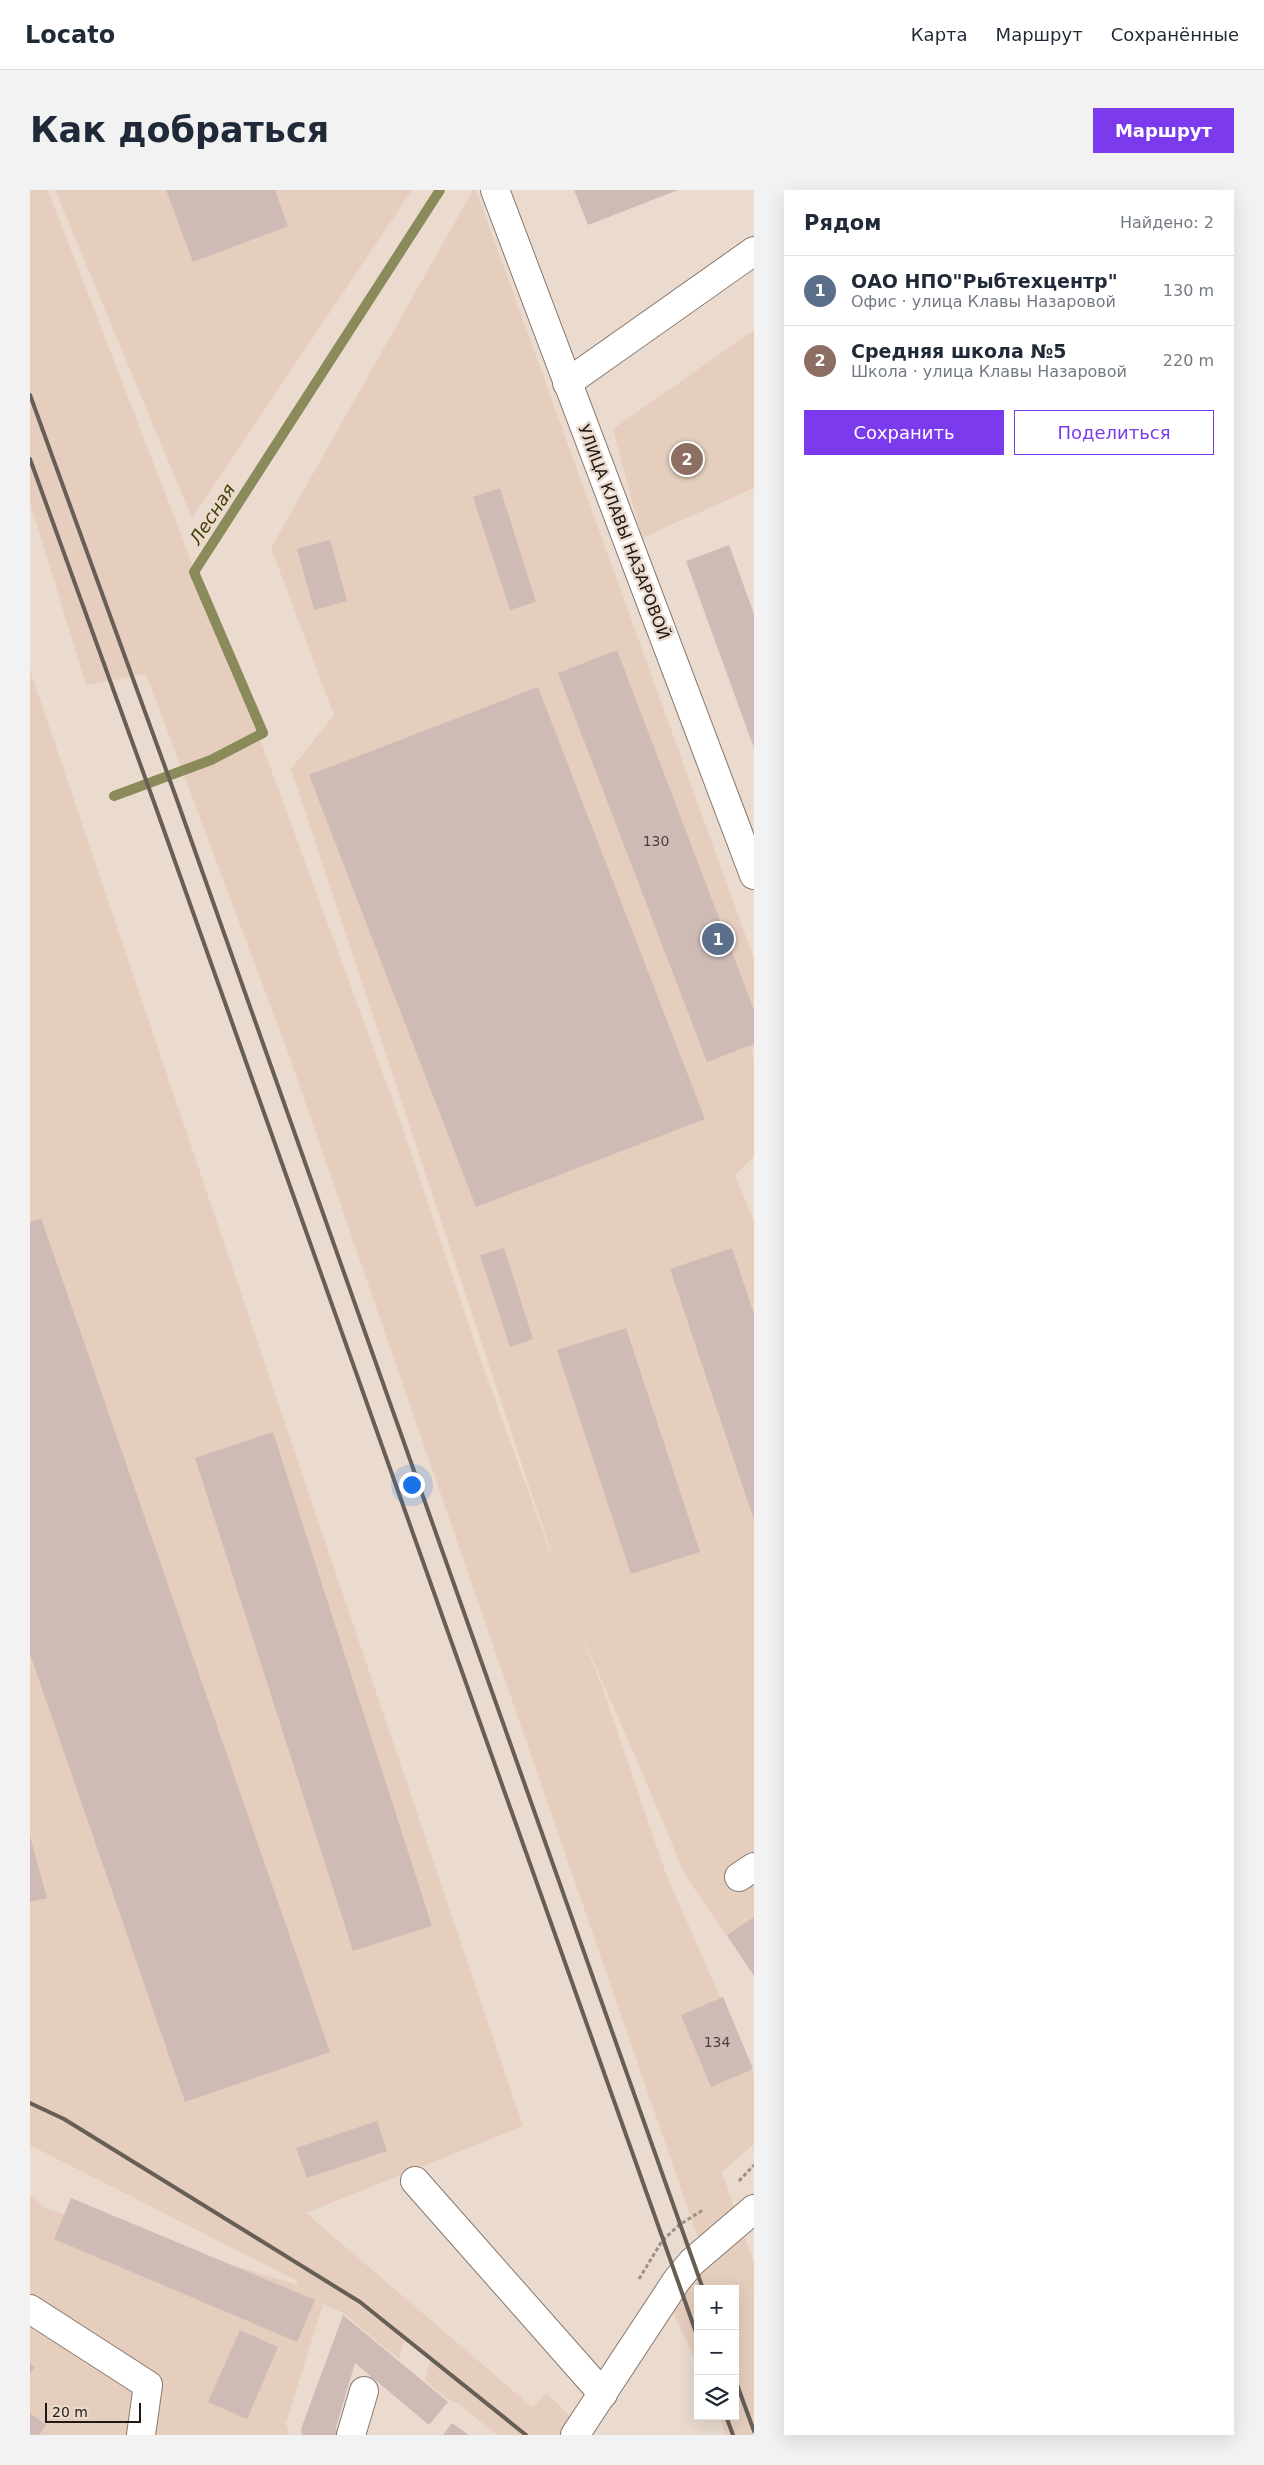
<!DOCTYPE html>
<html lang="ru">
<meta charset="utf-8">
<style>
:root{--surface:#fff;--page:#f2f2f3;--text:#1f2937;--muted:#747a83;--line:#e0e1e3;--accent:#7c3aed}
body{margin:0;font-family:"DejaVu Sans",sans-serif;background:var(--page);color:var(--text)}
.controls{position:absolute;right:15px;bottom:15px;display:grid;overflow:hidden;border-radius:0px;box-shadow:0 5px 20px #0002}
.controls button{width:45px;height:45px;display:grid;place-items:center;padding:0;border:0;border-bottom:1px solid var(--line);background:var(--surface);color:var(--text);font:25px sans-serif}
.scale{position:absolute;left:15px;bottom:12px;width:96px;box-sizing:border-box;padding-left:5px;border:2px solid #1e1914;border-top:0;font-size:14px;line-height:18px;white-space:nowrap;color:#1e1914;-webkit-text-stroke:4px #ebdbcf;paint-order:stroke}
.you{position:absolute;left:381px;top:1294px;width:18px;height:18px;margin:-12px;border:4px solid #fff;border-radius:50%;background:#1a73e8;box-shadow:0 0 0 8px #1a73e833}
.badge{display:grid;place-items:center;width:32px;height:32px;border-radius:50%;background:var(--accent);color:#fff;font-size:16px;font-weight:700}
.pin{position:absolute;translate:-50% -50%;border:2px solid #fff;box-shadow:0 1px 5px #0006}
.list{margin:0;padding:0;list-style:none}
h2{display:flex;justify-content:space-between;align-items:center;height:65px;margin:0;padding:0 20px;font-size:21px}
h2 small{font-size:16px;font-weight:400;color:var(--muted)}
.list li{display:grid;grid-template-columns:32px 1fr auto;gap:15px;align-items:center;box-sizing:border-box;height:70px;padding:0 20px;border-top:1px solid var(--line)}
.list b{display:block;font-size:19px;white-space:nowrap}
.list p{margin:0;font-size:16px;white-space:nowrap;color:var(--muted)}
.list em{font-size:16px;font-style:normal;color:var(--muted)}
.actions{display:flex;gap:10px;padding:15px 20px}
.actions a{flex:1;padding:11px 0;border:1px solid var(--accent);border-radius:0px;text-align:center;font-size:18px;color:var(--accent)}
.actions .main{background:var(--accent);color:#fff}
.icon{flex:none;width:28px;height:28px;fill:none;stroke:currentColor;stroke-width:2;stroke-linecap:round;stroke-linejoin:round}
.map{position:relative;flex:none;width:724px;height:2245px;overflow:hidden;border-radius:0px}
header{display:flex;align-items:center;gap:30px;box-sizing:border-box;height:70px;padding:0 25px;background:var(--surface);border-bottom:1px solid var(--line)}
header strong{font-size:24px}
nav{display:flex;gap:28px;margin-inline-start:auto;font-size:18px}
.intro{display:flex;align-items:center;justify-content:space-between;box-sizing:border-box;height:120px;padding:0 30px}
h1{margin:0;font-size:35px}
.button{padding:12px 22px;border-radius:0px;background:var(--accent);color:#fff;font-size:18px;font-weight:700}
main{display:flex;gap:30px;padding:0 30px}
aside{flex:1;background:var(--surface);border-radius:0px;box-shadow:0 5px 20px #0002}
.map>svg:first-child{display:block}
</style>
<header>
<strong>Locato</strong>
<nav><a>Карта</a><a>Маршрут</a><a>Сохранённые</a></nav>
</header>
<div class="intro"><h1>Как добраться</h1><a class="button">Маршрут</a></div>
<main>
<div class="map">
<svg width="724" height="2245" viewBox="0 0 724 2245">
<rect width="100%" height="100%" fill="#ebdbcf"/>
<g fill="#e5cebe">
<path d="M0,0H18L231,552L370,930L450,1168L530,1389L261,579L304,525L241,358L443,0H446L724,769V859L722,860L724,870V966L705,985L724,1032V1786L655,1685L609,1575L545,1430L572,1496L636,1684L724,1884V1954L692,1982L724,2074V2245H695L690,2226H705V2099H668V2176L640,2116L676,2071L260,868L116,484L56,495L0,312Z"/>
<path d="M25,0H382L162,328Z"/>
<path d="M724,140V298L612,348L583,239Z"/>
<path d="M0,480L493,1936L276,2023L502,2217L517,2203L558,2245H467L429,2214L416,2208L395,2190L401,2168L375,2148L369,2169L313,2123L293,2114L256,2233L259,2245H0V2005L17,2019L268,2095L267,2091L0,1955Z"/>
</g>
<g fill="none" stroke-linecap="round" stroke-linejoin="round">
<path stroke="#8b8a5b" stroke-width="10" d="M84,606L181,570L233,543L164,382L410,0"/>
</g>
<g fill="#cfbbb6">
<path d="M136,0H245L258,36L163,72Z"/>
<path d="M544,0H648L558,35Z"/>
<path d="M470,298L506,412L480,420L443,307Z"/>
<path d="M300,350L317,411L284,420L267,359Z"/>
<path d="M699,355L724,424V558L656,371Z"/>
<path d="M587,460L724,820V854L677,872L528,483Z"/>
<path d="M508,497L675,929L446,1017L279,585Z"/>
<path d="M11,1028L300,1862L155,1912L0,1464V1032Z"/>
<path d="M474,1058L503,1149L480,1157L450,1065Z"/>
<path d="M702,1058L724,1124V1330L640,1079Z"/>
<path d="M596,1138L670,1362L601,1384L527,1160Z"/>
<path d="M243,1242L402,1736L323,1761L165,1268Z"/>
<path d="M0,1646L17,1708L0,1712Z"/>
<path d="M724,1727V1786L697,1745Z"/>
<path d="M693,1807L723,1879L681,1897L651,1825Z"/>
<path d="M347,1931L357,1961L277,1988L266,1958Z"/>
<path d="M41,2008L285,2110L267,2152L24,2049Z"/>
<path d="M313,2125L418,2212L399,2235L325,2173L306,2237L307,2245H272L271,2239Z"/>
<path d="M210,2140L248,2157L217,2229L178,2212Z"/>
<path d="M0,2173L5,2177L0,2183Z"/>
<path d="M0,2223L16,2235L9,2245H0Z"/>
<path d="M422,2233L439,2245H413Z"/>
</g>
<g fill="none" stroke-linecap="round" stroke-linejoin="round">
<g stroke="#86776d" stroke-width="30">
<g id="minor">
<path d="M465,0L724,685"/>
<path d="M537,193L724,61"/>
<path d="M709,1687L724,1677"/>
<path d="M385,1991L573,2204"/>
<path d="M0,2119L118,2195L111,2245"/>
<path d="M321,2245L334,2201"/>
</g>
</g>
<g stroke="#86776d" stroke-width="30">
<path id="major" d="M545,2245L647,2090L662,2072L724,2019"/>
</g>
<g stroke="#9c9087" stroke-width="3" stroke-dasharray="4 2.5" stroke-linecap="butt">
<path d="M709,1991L724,1975"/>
<path d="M609,2089L632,2051L649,2035L673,2020"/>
</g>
<use href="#minor" stroke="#fff" stroke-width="28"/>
<use href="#major" stroke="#fff" stroke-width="28"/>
<g stroke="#675e56" stroke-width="4">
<path d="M0,205L147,610L673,2099"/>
<path d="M0,269L125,615L668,2148"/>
<path d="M0,1913L34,1929L330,2112L496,2245"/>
<path d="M705,2189L724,2241"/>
<path d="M696,2226L703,2245"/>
</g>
</g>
<g text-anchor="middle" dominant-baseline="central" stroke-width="5" stroke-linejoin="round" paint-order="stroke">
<g font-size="14" fill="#4a423c">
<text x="626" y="651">130</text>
<text x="687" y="1852">134</text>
</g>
<g font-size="16" fill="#1e1914" stroke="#ebdbcf">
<text transform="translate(594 342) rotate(69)">УЛИЦА КЛАВЫ НАЗАРОВОЙ</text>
</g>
<g font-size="18" font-style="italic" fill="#444203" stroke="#ebdbcf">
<text transform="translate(182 324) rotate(-57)">Лесная</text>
</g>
</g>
</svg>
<div class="controls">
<button>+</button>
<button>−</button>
<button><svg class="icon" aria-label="layers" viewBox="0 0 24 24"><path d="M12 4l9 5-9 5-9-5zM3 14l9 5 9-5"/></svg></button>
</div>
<div class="scale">20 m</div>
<div class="you"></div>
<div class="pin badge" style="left:688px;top:749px;background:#5c6f8a">1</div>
<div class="pin badge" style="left:657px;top:269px;background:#8d6e63">2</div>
</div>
<aside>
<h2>Рядом<small>Найдено: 2</small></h2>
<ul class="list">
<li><span class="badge" style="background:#5c6f8a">1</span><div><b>ОАО НПО&quot;Рыбтехцентр&quot;</b><p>Офис · улица Клавы Назаровой</p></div><em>130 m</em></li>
<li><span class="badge" style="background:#8d6e63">2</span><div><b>Средняя школа №5</b><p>Школа · улица Клавы Назаровой</p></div><em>220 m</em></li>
</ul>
<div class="actions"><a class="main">Сохранить</a><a>Поделиться</a></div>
</aside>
</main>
